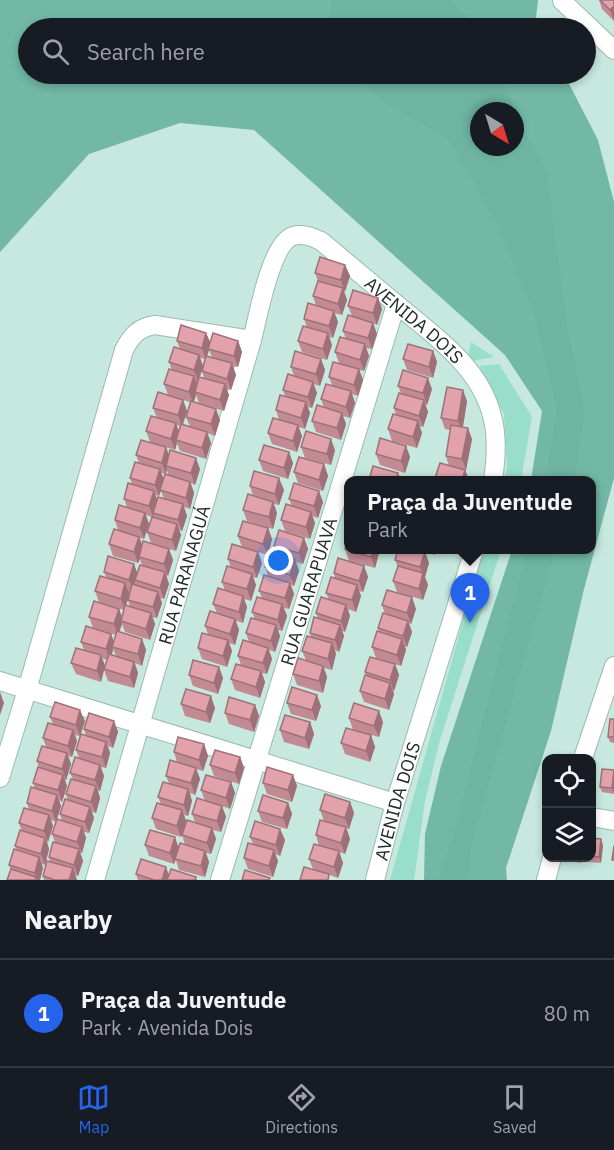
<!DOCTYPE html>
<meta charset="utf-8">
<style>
:root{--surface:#171b24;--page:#20242c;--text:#f1f3f6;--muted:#9ea1a6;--line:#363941;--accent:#2563eb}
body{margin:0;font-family:"IBM Plex Sans",sans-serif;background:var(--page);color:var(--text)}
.controls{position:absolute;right:18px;bottom:18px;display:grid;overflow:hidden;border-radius:12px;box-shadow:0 3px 9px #0003}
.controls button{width:54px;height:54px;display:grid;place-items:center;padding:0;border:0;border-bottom:2px solid var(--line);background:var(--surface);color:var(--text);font:30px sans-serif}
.compass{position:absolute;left:470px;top:102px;width:54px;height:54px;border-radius:50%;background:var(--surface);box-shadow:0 3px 9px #0003;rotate:142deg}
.you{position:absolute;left:279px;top:561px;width:21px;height:21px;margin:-15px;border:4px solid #fff;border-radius:50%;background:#1a73e8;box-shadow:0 0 0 9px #1a73e833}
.badge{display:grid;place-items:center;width:39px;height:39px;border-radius:50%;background:var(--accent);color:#fff;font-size:20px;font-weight:700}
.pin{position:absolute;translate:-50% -50px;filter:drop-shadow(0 2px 3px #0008)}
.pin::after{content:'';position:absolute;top:32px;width:21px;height:18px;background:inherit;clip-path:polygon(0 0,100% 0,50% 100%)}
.popup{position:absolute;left:344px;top:476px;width:252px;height:78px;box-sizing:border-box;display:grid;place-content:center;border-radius:12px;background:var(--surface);filter:drop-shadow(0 2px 4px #0005);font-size:20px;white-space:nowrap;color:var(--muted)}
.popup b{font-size:22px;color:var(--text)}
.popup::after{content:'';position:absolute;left:50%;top:100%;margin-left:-12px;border:12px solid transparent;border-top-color:var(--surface)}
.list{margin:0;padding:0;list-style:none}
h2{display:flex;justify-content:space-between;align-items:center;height:78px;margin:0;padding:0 24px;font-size:26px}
h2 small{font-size:20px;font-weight:400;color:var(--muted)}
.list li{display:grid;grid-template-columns:39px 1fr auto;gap:18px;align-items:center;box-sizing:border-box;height:108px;padding:0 24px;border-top:2px solid var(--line)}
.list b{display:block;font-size:22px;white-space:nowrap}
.list p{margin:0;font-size:20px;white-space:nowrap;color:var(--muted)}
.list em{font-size:20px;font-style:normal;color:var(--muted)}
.icon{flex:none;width:33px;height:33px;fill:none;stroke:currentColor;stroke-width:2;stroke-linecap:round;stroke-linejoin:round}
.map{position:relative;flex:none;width:614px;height:880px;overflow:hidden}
.search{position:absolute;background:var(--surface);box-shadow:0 3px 9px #0003;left:18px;right:18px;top:18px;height:66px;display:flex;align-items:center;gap:15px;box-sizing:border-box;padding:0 21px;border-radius:33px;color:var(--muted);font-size:22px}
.sheet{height:186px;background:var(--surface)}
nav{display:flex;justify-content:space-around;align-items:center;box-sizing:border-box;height:84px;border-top:2px solid var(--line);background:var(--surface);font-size:16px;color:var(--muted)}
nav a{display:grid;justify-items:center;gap:3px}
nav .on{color:var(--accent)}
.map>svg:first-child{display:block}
</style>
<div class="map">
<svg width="614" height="880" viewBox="0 0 614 880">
<rect width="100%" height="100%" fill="#c6e8de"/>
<g fill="#99decb">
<path d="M471,342L494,357L467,362Z"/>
<path d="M499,364L532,417L521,480H503L507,469L504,414L479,366Z"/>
<path d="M483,550H501L440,740L425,801L414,880H390Z"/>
</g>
<path fill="#72b8a5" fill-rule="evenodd" d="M0,0H538L536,18L541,28H28V74H564L598,140L614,202V478L584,589L551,731L506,868L507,880H424L425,834L441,766L512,550H592V480H531L542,411L505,355L254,130L180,123L89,154L0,252ZM479,111H515V147H479Z"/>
<g fill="#6eb4a1" fill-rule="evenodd">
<path d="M332,0H449L471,20L476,28H329Z"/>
<path d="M353,74H498L547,175L567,327L585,411L574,480H545L557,409L534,314L497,223L448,139L382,101ZM479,111H515V147H479Z"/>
<path d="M527,550H555L470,850L469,880H438L452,840Z"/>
</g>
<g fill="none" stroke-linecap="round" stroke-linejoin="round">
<g stroke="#9abbb1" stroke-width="20">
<g id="street">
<path d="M562,1L614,50"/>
<path d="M0,681L395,803"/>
<path d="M583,758L614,666"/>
<path d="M0,778L27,690L124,350C131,336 139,327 155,325L252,340"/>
<path d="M592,817L614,821"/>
<path id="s1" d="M95,880L252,340C258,318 270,244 293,236C303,233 312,237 321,241C345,261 370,282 395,303C432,334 480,366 492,416C498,437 496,460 493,480"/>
<path id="s2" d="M220,880L396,304"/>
<path id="s3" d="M375,880L395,803L474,550"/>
<path d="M546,880L552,858"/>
</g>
</g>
<use href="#street" stroke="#fff" stroke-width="18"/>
</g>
<g fill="#c28b94" fill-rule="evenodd">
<path d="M599,0H614V21L602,9Z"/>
<path d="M345,265L350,276L344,292L347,300L342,315L334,313L338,322L333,338L329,337L332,345L327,360L302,352L298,341L307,327L304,319L316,306L313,296L318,281L315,273Z"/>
<path d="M378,298L382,309L377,325L373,323L377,334L372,349L366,348L369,356L364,371L359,370L363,380L358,396L352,394L355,403L350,418L343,416L346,424L341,440L316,432L312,421L324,408L321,399L332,385L329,377L339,363L335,352L346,339L343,331L352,316L348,306Z"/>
<path d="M206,333L210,343L238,341L242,352L238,367L232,366L236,375L231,390L226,389L229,395L224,411L199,403L196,395L194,402L220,420L215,436L207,433L211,443L206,459L180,451L177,443L175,450L150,442L146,431L157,418L153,408L168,395L164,384L172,370L169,362L180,349L177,341ZM209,350L212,357L207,356ZM200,358L205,359L203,366ZM202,371L204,378L200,377ZM183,400L190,402L186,417L190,427L183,425L187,411ZM176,425L181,426L179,432Z"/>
<path d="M433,351L437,362L433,378L407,370L403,359Z"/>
<path d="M321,359L325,370L320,386L313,384L317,393L312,408L307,407L310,413L305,429L298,427L302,436L297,452L272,444L268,433L279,420L276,410L285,396L283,390L294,376L291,367Z"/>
<path d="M398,386L432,389L427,405L425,404L428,412L423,427L419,426L422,433L417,448L392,441L388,429L396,415L394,408L401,393Z"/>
<path d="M467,401L463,427L472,439L466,470L460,469L465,470L469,480H436L435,478L449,466L446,456L450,430L445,429L441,418Z"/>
<path d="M406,446L410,457L405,473L380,465L376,454Z"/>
<path d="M166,447L169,455L200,469L195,485L191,483L194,493L190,509L184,507L187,516L182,531L179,530L181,535L176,551L151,543L147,532L152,517L146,515L149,524L144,539L140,538L142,545L169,549L173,560L168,576L166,575L169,584L164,599L160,598L162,603L157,618L152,617L155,624L150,640L125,632L122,624L119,632L142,639L146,650L142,666L135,663L138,673L134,688L108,681L104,670L101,682L76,674L71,663L84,650L81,642L111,634L114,642L116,635L93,628L89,617L119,609L122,617L124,610L99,602L95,591L106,577L104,572L137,573L142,565L140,559L138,563L113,556L109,544L118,530L115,520L127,507L124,499L132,484L130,478L139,463L136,455ZM167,470L169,476L164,479L161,473L166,474ZM161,491L164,499L157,500L155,495L159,496ZM128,600L130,607L126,605ZM113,649L116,656L112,655ZM102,658L107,660L105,666Z"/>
<path d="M301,447L335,450L331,465L305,458Z"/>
<path d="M259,460L293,463L288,479L263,471Z"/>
<path d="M324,464L328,476L323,491L298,483L294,472Z"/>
<path d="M250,486L284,490L279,505L274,504L277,513L273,529L247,521L243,510L253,496Z"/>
<path d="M289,499L323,502L318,518L312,516L315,523L310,539L285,531L281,520L292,506Z"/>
<path d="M268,528L272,539L268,555L258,552L262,563L257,578L253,577L256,585L251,601L244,599L247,607L243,623L236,621L239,630L235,645L229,643L232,651L227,667L202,659L198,648L208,634L205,626L217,613L213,604L225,591L222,582L231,568L228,559L242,547L238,536Z"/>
<path d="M304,538L308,549L303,564L296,562L299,571L294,586L291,585L294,594L289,609L284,608L287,616L282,631L278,630L280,636L275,652L269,650L272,659L267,674L262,673L265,682L260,698L235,690L231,679L241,665L238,656L249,642L246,633L255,619L252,612L262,598L259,591L268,576L265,567L277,554L274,546Z"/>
<path d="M345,549H378L379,553L375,568L349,561Z"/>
<path d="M398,549H436L435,555L425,552L429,563L425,577L428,585L423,600L397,592L393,581L398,567L395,560Z"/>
<path d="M364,566L368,577L363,592L359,591L361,596L356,612L348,609L350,616L345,632L342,631L344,636L339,652L335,650L336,654L332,670L324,668L327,677L323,693L297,685L293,674L306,660L302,651L311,637L310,633L318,618L316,613L329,600L326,593L335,578L334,573Z"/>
<path d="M382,605L416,609L411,624L409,623L412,632L407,647H405L406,650L401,666L376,658L372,647L379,632L378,628L385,614Z"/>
<path d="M395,664L399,675L394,691L393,690L394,694L389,710L364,702L360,691L366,676L365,672Z"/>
<path d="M219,667L223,678L218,694L193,686L189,675Z"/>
<path d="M287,703L321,706L316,721L291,714Z"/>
<path d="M181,704L215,708L210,723L185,716Z"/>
<path d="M255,705L259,716L254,732L229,724L225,713Z"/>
<path d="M50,717L85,721L80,736L75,735L77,741L72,757L68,756L71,764L66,780H65L67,786L62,802L59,800L61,806L56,822L51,820L53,826L48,842L47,841L49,849L45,865L42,864L43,868L40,880H7L11,870L9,865L17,850L15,846L22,831L19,823L29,809L27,803L35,789L33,783L39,768L37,761L46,747L43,738L53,724Z"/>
<path d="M349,718L383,722L379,737L353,730Z"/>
<path d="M614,719V743L610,742L608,737Z"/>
<path d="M114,721L118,732L113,748L108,746L110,753L106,768L101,767L104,776L100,791H98L100,798L96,813L92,812L94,818L89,833L84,832L86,838L82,853H80L83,861L78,876L75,875L77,880H44L43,876L50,862L49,857L55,842L52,834L62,821L60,814L68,800L66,794L73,779L70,773L79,758L76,750L86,736L84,729Z"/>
<path d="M310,722L314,734L309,749L284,742L280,730Z"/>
<path d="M371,735L375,747L370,762L345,754L341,743Z"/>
<path d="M204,744L208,756L203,771L196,769L200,779L195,795L190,793L192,801L188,816L184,815L186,821L181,837L156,829L152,818L161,804L158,797L169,783L166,776L177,762L174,752Z"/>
<path d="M240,757L244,768L239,784L214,776L210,765Z"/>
<path d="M614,770V794L602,792L600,787Z"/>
<path d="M293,775L297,786L292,802L267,794L263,783Z"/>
<path d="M231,782L235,793L230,809L222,806L226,817L221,832L213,830L216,839L211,854L206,853L209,862L205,877L179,870L176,860L174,864L149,856L145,845L179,848L185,845L182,835L195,822L192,814L205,801L201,790Z"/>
<path d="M350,802L354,813L349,829L346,828L350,839L345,854L339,852L343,863L338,878L313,869L309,859L319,846L316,835L324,821L320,810Z"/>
<path d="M288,803L292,814L287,829L262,822L258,811Z"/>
<path d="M280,829L285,840L280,856L275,854L278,861L273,877L248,869L244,858L253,844L250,837Z"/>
<path d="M591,838L603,845L601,863L589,862L587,858H591Z"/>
<path d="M567,858H582L581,863L569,861Z"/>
<path d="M136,874H169L196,877L197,880H138Z"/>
</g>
<g fill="#9e7178">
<path d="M614,6V21L610,10Z"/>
<path d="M345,265L350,276L345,292L341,280Z"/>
<path d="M343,288L347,300L342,315L338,304Z"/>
<path d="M378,298L382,309L377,325L373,313Z"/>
<path d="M334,311L338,322L333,338L329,326Z"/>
<path d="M373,323L377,334L372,349L368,338Z"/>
<path d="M206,333L211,344L206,359L202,348Z"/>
<path d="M328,333L332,345L327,360L323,349Z"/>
<path d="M238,341L242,352L238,367L234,356Z"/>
<path d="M365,344L369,356L364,371L360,360Z"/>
<path d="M433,351L437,362L433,378L429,367Z"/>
<path d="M199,355L203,366L198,381L194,370Z"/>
<path d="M321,359L325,370L320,386L316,374Z"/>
<path d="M232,363L236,375L231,390L227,379Z"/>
<path d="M359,369L363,380L358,396L354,385Z"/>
<path d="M194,376L198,388L195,392L196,395L193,403L189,392Z"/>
<path d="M428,378L432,389L427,405L423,393Z"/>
<path d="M313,382L317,393L312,408L308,397Z"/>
<path d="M225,384L229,395L224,411L220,400Z"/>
<path d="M463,390L467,401L462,432L458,421Z"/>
<path d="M351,391L355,403L350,418L346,407Z"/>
<path d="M183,400L187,411L182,426L178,415Z"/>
<path d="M424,400L428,412L423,427L419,416Z"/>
<path d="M306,402L310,413L305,429L301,418Z"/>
<path d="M216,409L220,420L215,436L211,424Z"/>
<path d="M342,413L346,424L341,440L337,428Z"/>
<path d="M418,421L422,433L417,448L413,437Z"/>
<path d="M176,423L180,435L176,440L177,443L175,450L171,439Z"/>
<path d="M298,425L302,436L297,452L293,441Z"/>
<path d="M468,428L472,439L466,470L462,459Z"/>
<path d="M207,432L211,443L206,459L202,448Z"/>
<path d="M331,439L335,450L331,465L327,454Z"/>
<path d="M406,446L410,457L405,473L401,461Z"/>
<path d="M166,447L170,459L166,466L167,470L166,474L162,463Z"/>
<path d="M289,452L293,463L288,479L284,468Z"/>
<path d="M196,458L200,469L195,485L191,473Z"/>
<path d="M324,464L328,476L323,491L319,480Z"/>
<path d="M160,469L164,481L159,496L155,485Z"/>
<path d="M465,470L469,480H462Z"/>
<path d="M398,473L401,480H396Z"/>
<path d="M279,478L284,490L279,505L275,494Z"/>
<path d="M190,482L194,493L190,509L186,498Z"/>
<path d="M154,491L158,502L153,513L154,515L153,517L149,506Z"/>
<path d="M319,491L323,502L318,518L314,506Z"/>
<path d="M273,502L277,513L273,529L269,517Z"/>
<path d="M183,504L187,516L182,531L178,520Z"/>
<path d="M311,512L315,523L310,539L306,527Z"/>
<path d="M145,513L149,524L144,539L140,528Z"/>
<path d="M177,524L181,535L176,551L172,540Z"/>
<path d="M268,528L272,539L268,555L263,544Z"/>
<path d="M139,537L143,548L139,557L140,559L138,563L134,552Z"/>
<path d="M304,538L308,549L303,564L299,553Z"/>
<path d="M169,549L173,560L168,576L164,564Z"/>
<path d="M373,549H378L379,553L375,568L371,557Z"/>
<path d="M432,549H436L435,555Z"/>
<path d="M258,552L262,563L257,578L253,567Z"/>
<path d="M425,552L429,563L425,577L428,585L423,600L419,589L423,575L420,567Z"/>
<path d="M295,559L299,571L294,586L290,575Z"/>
<path d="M134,564L138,575L135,580V582L133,591L129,580Z"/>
<path d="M364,566L368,577L363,592L359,581Z"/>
<path d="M165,572L169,584L164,599L160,588Z"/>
<path d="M252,574L256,585L251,601L247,589Z"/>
<path d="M125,583L129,594L125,610L121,599Z"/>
<path d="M290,583L294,594L289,609L285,598Z"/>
<path d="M357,585L361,596L356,612L352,600Z"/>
<path d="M158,592L162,603L157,618L153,607Z"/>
<path d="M243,596L247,607L243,623L239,612Z"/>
<path d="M412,597L416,609L411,624L407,613Z"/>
<path d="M282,604L287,616L282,631L278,620Z"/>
<path d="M346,605L350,616L345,632L341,621Z"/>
<path d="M119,609L123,620L121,621L122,624L118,636L114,624Z"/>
<path d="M151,613L155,624L150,640L146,629Z"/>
<path d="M235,619L239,630L235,645L230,634Z"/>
<path d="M408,621L412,632L407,647L403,636Z"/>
<path d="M276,625L280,636L275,652L271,641Z"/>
<path d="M340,625L344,636L339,652L335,640Z"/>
<path d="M111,634L115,645L112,647L113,649L110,661L106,649Z"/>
<path d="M142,639L146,650L142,666L138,654Z"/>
<path d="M402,639L406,650L401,666L397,655Z"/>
<path d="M228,640L232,651L227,667L223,656Z"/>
<path d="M332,643L336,654L332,670L328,659Z"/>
<path d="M268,648L272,659L267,674L263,663Z"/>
<path d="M101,655L105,666L101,682L97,671Z"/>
<path d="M134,662L138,673L134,688L130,677Z"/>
<path d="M395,664L399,675L394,691L390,680Z"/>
<path d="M323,666L327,677L323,693L319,681Z"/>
<path d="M219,667L223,678L218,694L214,683Z"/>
<path d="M261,671L265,682L260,698L256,687Z"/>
<path d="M390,683L394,694L389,710L385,699Z"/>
<path d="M0,692L4,703L0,715Z"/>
<path d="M317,695L321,706L316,721L312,710Z"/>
<path d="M211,696L215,708L210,723L206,712Z"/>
<path d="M255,705L259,716L254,732L250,720Z"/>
<path d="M80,710L85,721L80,736L76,725Z"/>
<path d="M379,711L383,722L379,737L374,726Z"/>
<path d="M114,721L118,732L113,748L109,737Z"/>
<path d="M310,722L314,734L309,749L305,738Z"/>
<path d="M73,730L77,741L72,757L68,746Z"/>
<path d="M371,735L375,747L370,762L366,751Z"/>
<path d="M106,742L110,753L106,768L102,757Z"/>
<path d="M204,744L208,756L203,771L199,760Z"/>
<path d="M67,753L71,764L66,780L62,769Z"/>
<path d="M240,757L244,768L239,784L235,773Z"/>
<path d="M100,765L104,776L100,791L95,780Z"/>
<path d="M196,768L200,779L195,795L191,783Z"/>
<path d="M614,772V793L612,788Z"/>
<path d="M63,775L67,786L62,802L58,790Z"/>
<path d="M293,775L297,786L292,802L288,790Z"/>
<path d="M231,782L235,793L230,809L226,798Z"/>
<path d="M96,786L100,798L96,813L91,802Z"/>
<path d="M188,789L192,801L188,816L184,805Z"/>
<path d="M57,795L61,806L56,822L52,811Z"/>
<path d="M350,802L354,813L349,829L345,818Z"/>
<path d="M288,803L292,814L287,829L283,818Z"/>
<path d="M222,806L226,817L221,832L217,821Z"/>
<path d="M90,807L94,818L89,833L85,822Z"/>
<path d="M182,810L186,821L181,837L177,826Z"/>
<path d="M49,815L53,826L48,842L44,831Z"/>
<path d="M82,827L86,838L82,853L77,842Z"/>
<path d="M346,827L350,839L345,854L341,843Z"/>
<path d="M212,828L216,839L211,854L207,843Z"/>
<path d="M280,829L285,840L280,856L276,845Z"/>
<path d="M175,837L179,849L174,864L170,853Z"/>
<path d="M45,838L49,849L45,865L41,854Z"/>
<path d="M601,839L603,845L601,863L599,857Z"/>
<path d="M79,849L83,861L78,876L74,865Z"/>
<path d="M274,850L278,861L273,877L269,866Z"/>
<path d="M205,851L209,862L205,877L201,866Z"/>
<path d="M339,851L343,863L338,878L334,867Z"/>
<path d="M39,857L43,868L40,880H37L35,873Z"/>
<path d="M166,867L170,878V880H162Z"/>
<path d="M73,868L77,880H69Z"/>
</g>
<g fill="#e2a2ac" stroke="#9e7178" stroke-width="1.5">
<path d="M600,0H614V6L610,10Z"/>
<path d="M320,257L345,265L341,280L315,273Z"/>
<path d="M318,281L343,288L338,304L313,296Z"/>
<path d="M353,290L378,298L373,313L348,306Z"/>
<path d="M308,303L334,311L329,326L304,319Z"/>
<path d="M348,315L373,323L368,338L343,331Z"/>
<path d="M181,325L206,333L202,348L177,341Z"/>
<path d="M303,326L328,333L323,349L298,341Z"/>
<path d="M213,333L238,341L234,356L208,349Z"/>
<path d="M340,337L365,344L360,360L335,352Z"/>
<path d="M408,344L433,351L429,367L403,359Z"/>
<path d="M174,347L199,355L194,370L169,362Z"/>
<path d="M295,351L321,359L316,374L291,367Z"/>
<path d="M206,356L232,363L227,379L202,371Z"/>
<path d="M333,362L359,369L354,385L329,377Z"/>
<path d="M169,369L194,376L189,392L164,384Z"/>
<path d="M403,370L428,378L423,393L398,386Z"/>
<path d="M288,374L313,382L308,397L283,390Z"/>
<path d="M199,377L225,384L220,400L195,392Z"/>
<path d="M326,384L351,391L346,407L321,399Z"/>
<path d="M447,387L463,390L458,421L441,418Z"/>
<path d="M158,392L183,400L178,415L153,408Z"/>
<path d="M399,393L424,400L419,416L394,408Z"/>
<path d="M280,395L306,402L301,418L276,410Z"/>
<path d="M191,401L216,409L211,424L186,417Z"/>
<path d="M317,405L342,413L337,428L312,421Z"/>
<path d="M393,414L418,421L413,437L388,429Z"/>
<path d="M151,416L176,423L171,439L146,431Z"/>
<path d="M273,418L298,425L293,441L268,433Z"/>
<path d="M181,424L207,432L202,448L176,440Z"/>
<path d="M451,425L468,428L462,459L446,456Z"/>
<path d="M306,431L331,439L327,454L301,447Z"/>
<path d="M380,438L406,446L401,461L376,454Z"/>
<path d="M141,440L166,447L162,463L136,455Z"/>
<path d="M264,445L289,452L284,468L259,460Z"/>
<path d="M170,450L196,458L191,473L166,466Z"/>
<path d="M299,457L324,464L319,480L294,472Z"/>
<path d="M135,462L160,469L155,485L130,478Z"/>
<path d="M440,463L465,470L462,480H443L435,478Z"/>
<path d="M373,466L398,473L396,480H369Z"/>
<path d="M254,471L279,478L275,494L250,486Z"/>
<path d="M165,474L190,482L186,498L160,490Z"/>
<path d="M128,483L154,491L149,506L124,499Z"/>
<path d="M294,483L319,491L314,506L289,499Z"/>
<path d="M248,494L273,502L269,517L243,510Z"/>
<path d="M158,497L183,504L178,520L153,513Z"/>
<path d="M286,504L311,512L306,527L281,520Z"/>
<path d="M119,505L145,513L140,528L115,520Z"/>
<path d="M152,517L177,524L172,540L147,532Z"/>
<path d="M243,521L268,528L263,544L238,536Z"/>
<path d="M114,529L139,537L134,552L109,544Z"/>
<path d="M279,530L304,538L299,553L274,546Z"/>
<path d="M348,539V549H373L371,557L345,549Z"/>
<path d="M143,541L169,549L164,564L139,557Z"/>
<path d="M232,544L258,552L253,567L228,559Z"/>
<path d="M398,549H417L425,552L420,567L395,560Z"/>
<path d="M270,552L295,559L290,575L265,567Z"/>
<path d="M108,556L134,564L129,580L104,572Z"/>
<path d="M338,558L364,566L359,581L334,573Z"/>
<path d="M140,565L165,572L160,588L135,580Z"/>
<path d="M227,566L252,574L247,589L222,582Z"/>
<path d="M398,566L423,573L419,589L393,581Z"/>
<path d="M264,575L290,583L285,598L259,591Z"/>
<path d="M100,576L125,583L121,599L95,591Z"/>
<path d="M331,577L357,585L352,600L326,593Z"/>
<path d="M132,584L158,592L153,607L128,600Z"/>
<path d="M218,588L243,596L239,612L213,604Z"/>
<path d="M387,590L412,597L407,613L382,605Z"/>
<path d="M257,597L282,604L278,620L252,612Z"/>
<path d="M321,597L346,605L341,621L316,613Z"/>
<path d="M94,601L119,609L114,624L89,617Z"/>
<path d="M125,605L151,613L146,629L121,621Z"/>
<path d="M210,611L235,619L230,634L205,626Z"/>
<path d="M383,613L408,621L403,636L378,628Z"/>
<path d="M314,617L340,625L335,640L310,633Z"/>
<path d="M251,618L276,625L271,641L246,633Z"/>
<path d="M86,626L111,634L106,649L81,642Z"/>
<path d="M117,631L142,639L138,654L112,647Z"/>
<path d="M377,631L402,639L397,655L372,647Z"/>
<path d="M202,633L228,640L223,656L198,648Z"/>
<path d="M307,636L332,643L328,659L302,651Z"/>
<path d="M243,640L268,648L263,663L238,656Z"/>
<path d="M76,648L101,655L97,671L71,663Z"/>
<path d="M109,654L134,662L130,677L104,669Z"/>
<path d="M370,657L395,664L390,680L365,672Z"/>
<path d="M298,658L323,666L319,681L293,674Z"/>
<path d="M193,660L219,667L214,683L189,675Z"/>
<path d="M236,664L261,671L256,687L231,679Z"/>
<path d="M365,675L390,683L385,699L360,691Z"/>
<path d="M292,687L317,695L312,710L287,703Z"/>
<path d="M186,689L211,696L206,712L181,704Z"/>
<path d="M229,697L255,705L250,720L225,713Z"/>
<path d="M55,702L80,710L76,725L50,717Z"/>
<path d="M354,703L379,711L374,726L349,718Z"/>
<path d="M89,713L114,721L109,737L84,729Z"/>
<path d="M285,715L310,722L305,738L280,730Z"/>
<path d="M610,719H614V737H608Z"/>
<path d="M48,723L73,730L68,746L43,738Z"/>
<path d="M346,728L371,735L366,751L341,743Z"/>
<path d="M81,734L106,742L102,757L76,750Z"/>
<path d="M178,737L204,744L199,760L174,752Z"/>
<path d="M42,746L67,753L62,769L37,761Z"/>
<path d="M215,750L240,757L235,773L210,765Z"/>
<path d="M75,757L100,765L95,780L70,773Z"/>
<path d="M170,760L196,768L191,783L166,776Z"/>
<path d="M38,767L63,775L58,790L33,783Z"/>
<path d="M267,767L293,775L288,790L263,783Z"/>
<path d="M602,769L614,770L612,788L600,787Z"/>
<path d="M206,775L231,782L226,798L201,790Z"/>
<path d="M71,779L96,786L91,802L66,794Z"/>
<path d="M163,782L188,789L184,805L158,797Z"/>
<path d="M31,787L57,795L52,811L27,803Z"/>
<path d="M325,794L350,802L345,818L320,810Z"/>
<path d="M263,795L288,803L283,818L258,811Z"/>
<path d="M197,798L222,806L217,821L192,814Z"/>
<path d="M65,799L90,807L85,822L60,814Z"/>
<path d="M157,803L182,810L177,826L152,818Z"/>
<path d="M24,808L49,815L44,831L19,823Z"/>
<path d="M57,819L82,827L77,842L52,834Z"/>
<path d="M187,820L212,828L207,843L182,835Z"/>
<path d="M320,820L346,827L341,843L316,835Z"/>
<path d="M255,821L280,829L276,845L250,837Z"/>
<path d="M20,830L45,838L41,854L15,846Z"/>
<path d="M150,830L175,837L170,853L145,845Z"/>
<path d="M591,838L601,839L599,857L591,856Z"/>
<path d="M53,842L79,849L74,865L49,857Z"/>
<path d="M180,843L205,851L201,866L175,859Z"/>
<path d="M248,843L274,850L269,866L244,858Z"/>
<path d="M314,844L339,851L334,867L309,859Z"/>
<path d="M614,846V860H612Z"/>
<path d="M14,849L39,857L35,873L9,865Z"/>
<path d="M141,859L166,867L162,880H154L136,874Z"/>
<path d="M47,861L73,868L69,880H55L43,876Z"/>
<path d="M304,867L329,874L328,880H300Z"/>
<path d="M11,869L36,877L35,880H7Z"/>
<path d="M171,869L196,877L195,880H167Z"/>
<path d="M245,870L270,878L269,880H242Z"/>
</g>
<g text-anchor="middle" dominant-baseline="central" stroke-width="4.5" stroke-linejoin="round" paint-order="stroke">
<g font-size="18" fill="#202d29" stroke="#c6e8de">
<text stroke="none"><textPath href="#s1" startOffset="828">AVENIDA DOIS</textPath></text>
<text stroke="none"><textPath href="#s1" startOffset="318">RUA PARANAGUÁ</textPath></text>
<text stroke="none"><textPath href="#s2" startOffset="302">RUA GUARAPUAVA</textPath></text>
<text stroke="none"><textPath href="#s3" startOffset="82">AVENIDA DOIS</textPath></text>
</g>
</g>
</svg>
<div class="controls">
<button><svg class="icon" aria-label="locate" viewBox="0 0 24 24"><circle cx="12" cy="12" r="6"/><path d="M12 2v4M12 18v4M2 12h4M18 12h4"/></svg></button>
<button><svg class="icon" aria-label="layers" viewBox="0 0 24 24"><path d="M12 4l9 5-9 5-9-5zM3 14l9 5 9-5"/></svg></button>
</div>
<svg class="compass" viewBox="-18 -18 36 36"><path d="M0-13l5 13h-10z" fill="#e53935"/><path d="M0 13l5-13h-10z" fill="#9ea1a6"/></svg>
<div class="you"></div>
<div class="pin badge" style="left:470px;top:623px">1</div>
<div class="popup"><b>Praça da Juventude</b>Park</div>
<div class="search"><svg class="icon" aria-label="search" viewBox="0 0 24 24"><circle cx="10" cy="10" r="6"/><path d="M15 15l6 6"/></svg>Search here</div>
</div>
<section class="sheet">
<h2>Nearby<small></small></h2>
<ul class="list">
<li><span class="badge">1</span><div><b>Praça da Juventude</b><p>Park · Avenida Dois</p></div><em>80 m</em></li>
</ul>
</section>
<nav>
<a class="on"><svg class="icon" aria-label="map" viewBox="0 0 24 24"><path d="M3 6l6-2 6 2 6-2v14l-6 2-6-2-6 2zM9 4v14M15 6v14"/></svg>Map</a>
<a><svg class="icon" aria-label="directions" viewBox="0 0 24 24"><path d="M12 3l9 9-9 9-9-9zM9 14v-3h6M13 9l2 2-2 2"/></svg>Directions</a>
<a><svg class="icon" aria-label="saved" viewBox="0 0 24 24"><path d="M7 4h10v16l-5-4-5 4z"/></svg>Saved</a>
</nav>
